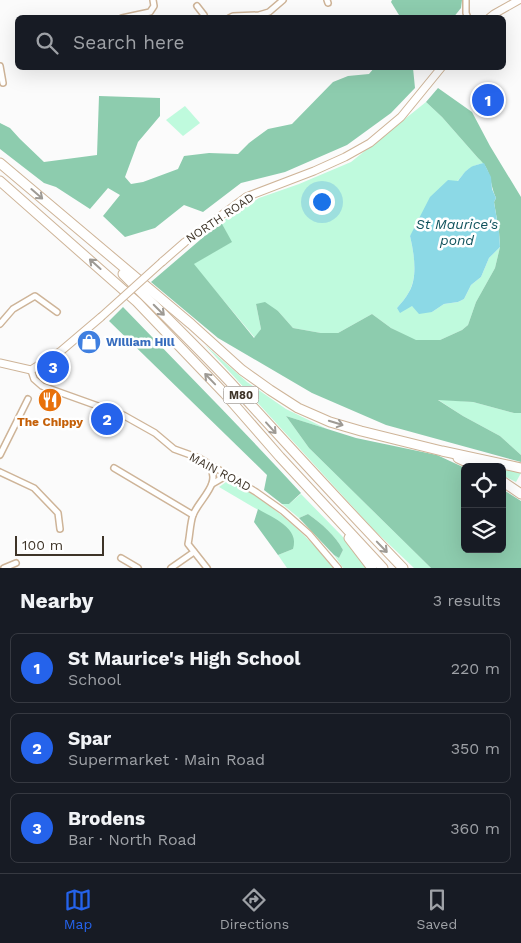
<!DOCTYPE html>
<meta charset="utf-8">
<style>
:root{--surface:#171b24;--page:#242831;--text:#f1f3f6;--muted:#9ea1a6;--line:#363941;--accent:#2563eb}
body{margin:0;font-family:"Work Sans",sans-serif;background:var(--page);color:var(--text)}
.controls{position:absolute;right:15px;bottom:15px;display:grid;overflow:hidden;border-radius:8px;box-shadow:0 5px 20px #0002}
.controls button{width:45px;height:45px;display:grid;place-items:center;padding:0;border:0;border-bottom:1px solid var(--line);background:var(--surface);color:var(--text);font:25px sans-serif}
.scale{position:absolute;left:15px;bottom:12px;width:89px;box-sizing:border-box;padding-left:5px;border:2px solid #3e3428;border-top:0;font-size:14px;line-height:18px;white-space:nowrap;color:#3e3428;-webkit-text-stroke:4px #fff;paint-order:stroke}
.you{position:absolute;left:321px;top:201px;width:18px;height:18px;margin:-12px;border:4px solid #fff;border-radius:50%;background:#1a73e8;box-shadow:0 0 0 8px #1a73e833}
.badge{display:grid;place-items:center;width:32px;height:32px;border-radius:50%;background:var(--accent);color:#fff;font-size:16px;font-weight:700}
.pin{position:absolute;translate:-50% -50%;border:2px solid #fff;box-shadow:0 1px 5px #0006}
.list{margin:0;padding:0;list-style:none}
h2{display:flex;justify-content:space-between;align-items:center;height:65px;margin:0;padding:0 20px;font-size:21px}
h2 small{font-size:16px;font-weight:400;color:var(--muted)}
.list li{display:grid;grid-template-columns:32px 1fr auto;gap:15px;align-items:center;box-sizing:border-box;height:70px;margin:0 10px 10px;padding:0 10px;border:1px solid var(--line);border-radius:8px}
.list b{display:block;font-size:19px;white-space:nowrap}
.list p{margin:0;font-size:16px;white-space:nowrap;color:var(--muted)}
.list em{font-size:16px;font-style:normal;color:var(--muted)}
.icon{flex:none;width:28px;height:28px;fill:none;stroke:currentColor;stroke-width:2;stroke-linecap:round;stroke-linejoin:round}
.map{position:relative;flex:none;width:521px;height:568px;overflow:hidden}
.search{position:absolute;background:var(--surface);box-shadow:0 5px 20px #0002;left:15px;right:15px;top:15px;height:55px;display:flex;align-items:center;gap:12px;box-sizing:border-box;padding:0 18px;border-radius:8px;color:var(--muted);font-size:19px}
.sheet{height:305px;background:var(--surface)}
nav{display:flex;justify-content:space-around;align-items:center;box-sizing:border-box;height:70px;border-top:1px solid var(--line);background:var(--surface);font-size:14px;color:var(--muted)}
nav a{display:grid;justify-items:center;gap:2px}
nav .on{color:var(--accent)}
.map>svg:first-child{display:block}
</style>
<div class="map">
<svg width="521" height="568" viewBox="0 0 521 568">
<rect width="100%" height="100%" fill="#fbfbfb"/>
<g fill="#bffadd">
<path d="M426,102L442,117L478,158L484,163L476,165L467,170L410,236C414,253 418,276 409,292C406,298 401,303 397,308L412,306L432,312L444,304L458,302L464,299L471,285L481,277L489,258L500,247L495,268L476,302L468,325L462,330L440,340L416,341L391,328L372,314L338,333H321L293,328L278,311L256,304L261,329L255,338L193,264L231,242L221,222L259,198L299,184L351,162Z"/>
<path d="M185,106L200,123L183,136L166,120Z"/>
<path d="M205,345L247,382L286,409L327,429L286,416L309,448L431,568H414L373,529Z"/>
<path d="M437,399L473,402L514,413H521V455L500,436L463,416Z"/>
<path d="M502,469L521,473L516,482L502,475Z"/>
<path d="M226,482C234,483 240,487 247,491C278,509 311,539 333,568H287L278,555L293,549L284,525L219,487Z"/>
<path d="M301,494L342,536L370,568H343L334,555L339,558L343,550C335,535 322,524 308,514L299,518L282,504H289Z"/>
</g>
<g fill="#8dccae">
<path d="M392,0H462L461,8L453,18H407L399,15L391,2Z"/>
<path d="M374,68H413L415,88L391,113L347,145L285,172L241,183L203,212L184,205L155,228L125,237L103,216L120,195L108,188L90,209L56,187L44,183L0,149V123L10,128L20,139L44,162L97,155L99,96L160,98V116L138,142L125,177L131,184L143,182L178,169L184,156L209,153L238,154L249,143L268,129L292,124L333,82L348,76L369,74Z"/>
<path d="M438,88L472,112L490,146L521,197V413H514L473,402L438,400L463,416L500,436L521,455V462L386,425L312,393L218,338L151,282L221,222L232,242L194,264L254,338L261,329L256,304L265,302L278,311L293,328L321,333H338L372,314L391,328L416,340H440L462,330L468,325L476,302L495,268L500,247L499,232L494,202L496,198C489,182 492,170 478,158L442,117L426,102Z"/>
<path d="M123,307C183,369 243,430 301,493L289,504H282L264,490L267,475L109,321Z"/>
<path d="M286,416L356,438L437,455L465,468V549H502V489L521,501V568H431L309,448Z"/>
<path d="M258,509C273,518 300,528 293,549L278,555L254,522Z"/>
<path d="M308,514C322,524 335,535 343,550L339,558L334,555L299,518Z"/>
</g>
<path fill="#8cd9e6" d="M484,163L491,177L492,189L496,198L494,202L499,232L500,247L489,258L481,277L471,285L464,299L458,302L444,304L432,312L419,314L412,306L400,313L397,308C401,303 406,298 409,292C418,277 414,253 410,236L430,197L448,180L458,181C467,169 469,166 484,163Z"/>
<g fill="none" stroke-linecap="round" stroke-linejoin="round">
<g stroke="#ceb498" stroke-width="8">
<g id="minor">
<path d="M327,0L328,3"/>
<path d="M466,0V13L468,18"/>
<path d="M197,6L204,15L205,18"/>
<path d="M122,18L150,12L154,6L153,0"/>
<path d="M229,18L233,16L259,15L269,12L283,0"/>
<path d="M0,66L3,83"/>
<path d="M0,324L13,309L35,296L57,312"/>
<path d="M0,455L28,399"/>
<path d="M114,468L193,515"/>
<path d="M0,472L34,488L58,513L60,529"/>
<path d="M212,484L224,477H231"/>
<path d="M121,558L138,568"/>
<path d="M4,568L16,563"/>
<path d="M171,568L194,552"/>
<path d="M207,568L188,544C190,535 190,524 193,515C200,498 222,484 209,465"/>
</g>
</g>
<g stroke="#ceb498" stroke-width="8">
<path id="tertiary" d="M31,370L34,379L42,386L123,415L155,433L174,449L199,458L256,492L283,511L309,534L338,568"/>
</g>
<g stroke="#ceb498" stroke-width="9">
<g id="secondary">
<path d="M489,18L494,14L519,0"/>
<path d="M162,262L185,242L246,197L314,171L345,157L370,143L401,117L441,68"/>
<path d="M0,363L31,370L61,351L101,317"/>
</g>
</g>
<g stroke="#ceb498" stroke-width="11">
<g id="motorway">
<path d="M0,163L191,324L242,370L270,390L298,408L330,422L361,431L442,451L521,468"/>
<path d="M0,181L137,302L225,394L280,457L383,568"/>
<path d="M123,274C159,310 195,345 230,382C287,444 344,507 403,568"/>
<path d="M458,458L477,467"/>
<path d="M502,481L521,494"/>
<path d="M349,538L372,568"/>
</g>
</g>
<use href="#minor" stroke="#fff" stroke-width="5"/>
<use href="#tertiary" stroke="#fff" stroke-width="5.5"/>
<use href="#secondary" stroke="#fff" stroke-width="7"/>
<use href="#motorway" stroke="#fff" stroke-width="9"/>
<g stroke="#ceb498" stroke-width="9" stroke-linecap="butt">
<path id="secondary-bridge" d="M101,317L162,262"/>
</g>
<use href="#secondary-bridge" stroke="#fff" stroke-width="7"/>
</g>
<defs><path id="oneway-shaft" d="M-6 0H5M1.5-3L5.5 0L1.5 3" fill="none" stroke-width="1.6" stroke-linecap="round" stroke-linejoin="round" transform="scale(1.25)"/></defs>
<g stroke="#9e9a94">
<use href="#oneway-shaft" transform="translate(37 194) rotate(41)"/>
<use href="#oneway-shaft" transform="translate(95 264) rotate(-138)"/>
<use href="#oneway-shaft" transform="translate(159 310) rotate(45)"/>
<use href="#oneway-shaft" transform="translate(210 379) rotate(-134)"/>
<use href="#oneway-shaft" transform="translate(336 423) rotate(17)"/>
<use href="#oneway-shaft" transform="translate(271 428) rotate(48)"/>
<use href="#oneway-shaft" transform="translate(382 547) rotate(46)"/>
</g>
<defs>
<g id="shop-disc" transform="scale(1.25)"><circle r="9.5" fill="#3f7fe0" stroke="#fff"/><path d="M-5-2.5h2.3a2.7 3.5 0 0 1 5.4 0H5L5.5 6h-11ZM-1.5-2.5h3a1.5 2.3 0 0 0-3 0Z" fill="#fff"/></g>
<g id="restaurant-disc" transform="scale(1.25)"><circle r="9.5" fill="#e8710a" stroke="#fff"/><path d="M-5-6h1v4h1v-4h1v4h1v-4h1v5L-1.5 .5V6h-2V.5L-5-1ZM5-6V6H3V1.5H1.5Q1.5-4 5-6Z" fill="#fff"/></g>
</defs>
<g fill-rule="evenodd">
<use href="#shop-disc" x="89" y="342"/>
<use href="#restaurant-disc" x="50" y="400"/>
</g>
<g text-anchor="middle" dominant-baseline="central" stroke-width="5" stroke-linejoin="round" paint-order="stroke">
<rect fill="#fff" stroke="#787168" stroke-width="1" x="223.5" y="386.5" width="35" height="17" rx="4"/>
<g font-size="11" font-weight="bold" fill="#3e3428">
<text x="241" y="395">M80</text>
</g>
<g font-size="12" fill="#3e3428" stroke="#fff">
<text transform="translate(220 218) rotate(-34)">NORTH ROAD</text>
<text transform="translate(220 472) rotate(28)">MAIN ROAD</text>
</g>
<g font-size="12" font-weight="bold" fill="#366cbe" stroke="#fff" text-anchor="start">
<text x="106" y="342">William Hill</text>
</g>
<g font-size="12" font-weight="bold" fill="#c56008" stroke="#fff">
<text x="50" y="422">The Chippy</text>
</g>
<g font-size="14" font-style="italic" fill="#0f525c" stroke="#fff">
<text x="457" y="224">St Maurice's<tspan x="457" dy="16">pond</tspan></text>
</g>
</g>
</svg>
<div class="controls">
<button><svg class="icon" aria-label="locate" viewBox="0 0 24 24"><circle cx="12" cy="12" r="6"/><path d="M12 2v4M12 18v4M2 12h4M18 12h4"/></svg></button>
<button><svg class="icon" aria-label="layers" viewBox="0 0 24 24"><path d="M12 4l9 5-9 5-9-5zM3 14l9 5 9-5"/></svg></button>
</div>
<div class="scale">100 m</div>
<div class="you"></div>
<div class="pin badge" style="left:488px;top:100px">1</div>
<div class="pin badge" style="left:107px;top:419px">2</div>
<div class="pin badge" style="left:53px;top:367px">3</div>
<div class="search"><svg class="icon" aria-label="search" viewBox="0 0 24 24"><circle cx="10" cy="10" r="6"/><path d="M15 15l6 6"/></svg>Search here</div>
</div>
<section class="sheet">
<h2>Nearby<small>3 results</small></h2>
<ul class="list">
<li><span class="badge">1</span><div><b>St Maurice's High School</b><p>School</p></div><em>220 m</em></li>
<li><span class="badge">2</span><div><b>Spar</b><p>Supermarket · Main Road</p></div><em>350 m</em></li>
<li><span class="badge">3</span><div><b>Brodens</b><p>Bar · North Road</p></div><em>360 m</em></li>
</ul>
</section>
<nav>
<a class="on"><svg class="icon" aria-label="map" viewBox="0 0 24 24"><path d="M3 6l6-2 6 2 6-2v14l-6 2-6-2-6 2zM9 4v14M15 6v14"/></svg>Map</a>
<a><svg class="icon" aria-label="directions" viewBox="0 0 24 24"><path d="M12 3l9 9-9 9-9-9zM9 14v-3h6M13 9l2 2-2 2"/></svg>Directions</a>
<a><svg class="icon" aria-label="saved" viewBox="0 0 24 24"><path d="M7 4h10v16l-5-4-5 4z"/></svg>Saved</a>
</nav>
